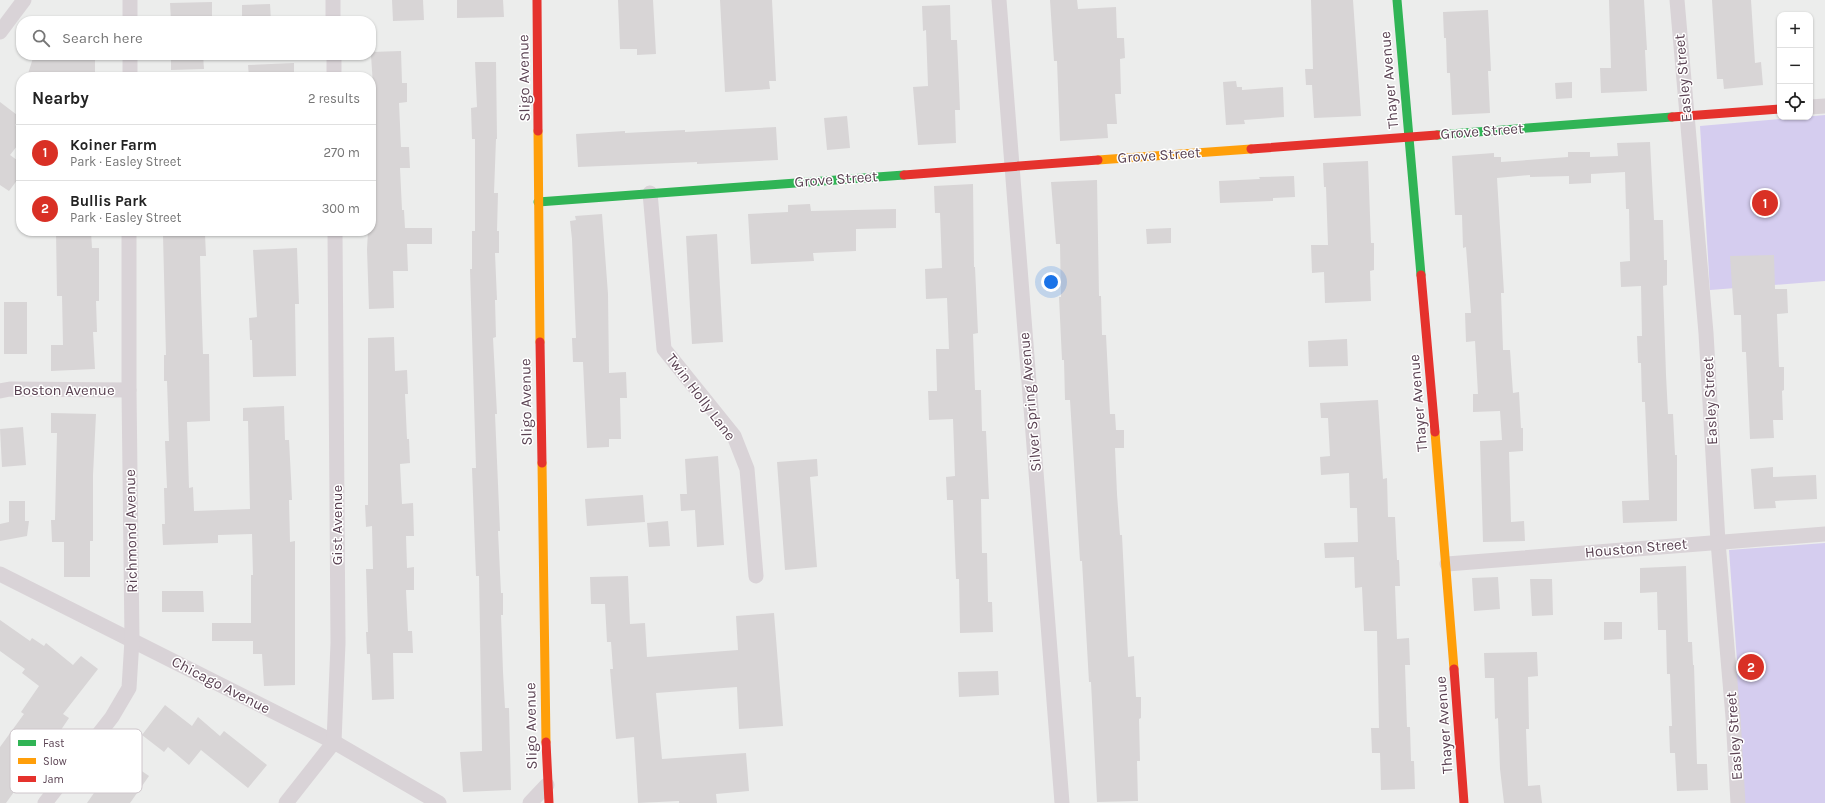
<!DOCTYPE html>
<meta charset="utf-8">
<style>
:root{--surface:#fff;--page:#f2f2f2;--text:#222;--muted:#767676;--line:#e0e0e0;--accent:#d93025}
body{margin:0;font-family:Karla,sans-serif;background:var(--page);color:var(--text)}
.controls{position:absolute;right:12px;top:12px;display:grid;overflow:hidden;border-radius:8px;box-shadow:0 1px 3px #0004}
.controls button{width:36px;height:36px;display:grid;place-items:center;padding:0;border:0;border-bottom:1px solid var(--line);background:var(--surface);color:var(--text);font:20px sans-serif}
.you{position:absolute;left:1051px;top:282px;width:14px;height:14px;margin:-10px;border:3px solid #fff;border-radius:50%;background:#1a73e8;box-shadow:0 0 0 6px #1a73e833}
.badge{display:grid;place-items:center;width:26px;height:26px;border-radius:50%;background:var(--accent);color:#fff;font-size:13px;font-weight:700}
.pin{position:absolute;translate:-50% -50%;border:2px solid #fff;box-shadow:0 1px 4px #0006}
.list{margin:0;padding:0;list-style:none}
h2{display:flex;justify-content:space-between;align-items:center;height:52px;margin:0;padding:0 16px;font-size:17px}
h2 small{font-size:13px;font-weight:400;color:var(--muted)}
.list li{display:grid;grid-template-columns:26px 1fr auto;gap:12px;align-items:center;box-sizing:border-box;height:56px;padding:0 16px;border-top:1px solid var(--line)}
.list b{display:block;font-size:15px;white-space:nowrap}
.list p{margin:0;font-size:13px;white-space:nowrap;color:var(--muted)}
.list em{font-size:13px;font-style:normal;color:var(--muted)}
.icon{flex:none;width:22px;height:22px;fill:none;stroke:currentColor;stroke-width:2;stroke-linecap:round;stroke-linejoin:round}
.map{position:relative;flex:none;width:1825px;height:803px;overflow:hidden}
.search{position:absolute;background:var(--surface);box-shadow:0 1px 3px #0004;left:16px;top:16px;width:360px;height:44px;display:flex;align-items:center;gap:10px;box-sizing:border-box;padding:0 14px;border-radius:16px;color:var(--muted);font-size:15px}
.panel{position:absolute;background:var(--surface);box-shadow:0 1px 3px #0004;left:16px;top:72px;width:360px;height:164px;border-radius:16px}
.map>svg:first-child{display:block}
</style>
<div class="map">
<svg width="1825" height="803" viewBox="0 0 1825 803">
<rect width="100%" height="100%" fill="#ecedec"/>
<g fill="#d5cdef">
<path d="M1825,115V281L1710,290L1700,126Z"/>
<path d="M1825,543V803H1743L1734,673L1737,661L1729,550Z"/>
</g>
<g fill="#d8d5d6">
<path d="M392,0H423L424,20L393,21Z"/>
<path d="M457,0H503L504,17L457,18Z"/>
<path d="M618,0H653L656,54L637,55V49H620Z"/>
<path d="M720,0H772L776,81H769L770,89L725,92Z"/>
<path d="M1050,0H1077L1078,9L1116,7L1117,38H1124L1125,58L1120,59L1121,94H1115L1117,124H1107L1108,138L1060,141L1057,61H1054Z"/>
<path d="M1311,0H1353L1361,116L1314,118L1312,85H1306L1305,69H1313Z"/>
<path d="M1609,0H1644L1647,50H1645L1647,91L1601,93L1600,68H1611Z"/>
<path d="M1712,0H1751L1755,63L1761,62L1763,85L1724,89L1723,79H1717Z"/>
<path d="M212,2V21H171L170,3Z"/>
<path d="M270,4L271,21H242V5Z"/>
<path d="M950,5L951,40H957L959,85L960,110H955L956,143L918,145L913,87L928,86L926,30L923,31L922,6Z"/>
<path d="M1488,10L1491,71H1488L1490,113L1452,115L1450,73H1447L1446,38H1444L1443,12Z"/>
<path d="M401,51L402,83H407V102L399,103L401,147H409L410,168H400L402,210H404L405,228H432V244H407L408,271H393L394,308L369,309L367,249L368,231H371V117L375,116L371,55V52Z"/>
<path d="M39,55H95V77H27L33,58L37,60Z"/>
<path d="M171,55H203L204,69L171,70Z"/>
<path d="M475,62H496L497,139H496L494,193H498L497,231H499V253H495L497,300H495L496,337L493,338L497,414H495L500,531H498L501,593H503V615H501L503,672L505,708H509L511,790L463,792L460,752L482,751L479,576H476L472,468H476L470,269H472V231H475V139H472L471,108L477,107Z"/>
<path d="M294,63V77H249L248,65Z"/>
<path d="M1236,81L1237,87H1242V90L1283,87L1284,117L1244,120L1245,124L1226,125L1223,82Z"/>
<path d="M1572,82V98L1556,99L1555,83Z"/>
<path d="M0,102L21,118L15,125L21,129V141L10,155L21,163V175L9,191L0,185Z"/>
<path d="M847,116L850,148L827,150L824,118Z"/>
<path d="M776,127L778,160L697,164V162L578,167L576,134L625,131V133L685,130V132Z"/>
<path d="M1650,142L1654,220H1663L1664,260H1667V285L1663,286L1666,375L1668,414H1673L1675,455H1677V521L1623,523L1622,501L1649,500L1645,402H1642L1641,363H1638L1637,336H1642L1641,286L1621,287L1620,262L1630,261L1629,209H1626L1625,172L1591,174V183L1569,184V176L1530,177V175L1497,178L1504,293H1501L1503,350H1510L1513,393L1519,392L1521,428H1523V451L1509,452L1511,522L1524,521L1525,541L1483,542L1480,441L1502,440L1500,411L1473,412V394H1478L1475,341L1466,342L1465,313H1471L1466,247L1463,248L1462,215H1455L1452,156L1494,153V157H1501V162L1568,157V152H1590V157L1618,156L1617,143Z"/>
<path d="M1368,161L1371,243H1374V270L1370,271L1371,301L1325,303L1324,272L1312,273L1311,245H1328L1326,187H1324L1323,163Z"/>
<path d="M1294,176L1295,197L1273,198V201L1220,203L1219,181L1260,179L1259,177Z"/>
<path d="M1097,180L1099,296H1101L1102,335H1106L1110,414H1115L1116,430H1124V448H1115L1117,494L1120,535H1122L1128,657L1134,656L1136,697H1141V718L1139,719L1140,761H1137L1138,801L1097,802L1091,682H1089L1082,561H1080L1070,400H1065L1064,360H1062L1059,297H1061L1060,244H1056L1051,182Z"/>
<path d="M973,184L974,267H975L978,333L973,334L975,390H981L982,431H986L989,499H981L982,553H987L988,602H992L993,632L960,633L959,579H956L953,500H947L946,477L955,476L953,419L929,420L928,391H937L936,349H949L947,298L926,299L925,269L942,268L940,213H935L934,186Z"/>
<path d="M810,204L811,211L896,209V228L856,229V251L813,253L814,261L751,264L748,214L788,212V205Z"/>
<path d="M602,214L608,294L609,373L626,372L627,398H620L621,439H609V447L587,448L583,362H573L572,338H576L572,239L570,221L576,220L575,216Z"/>
<path d="M1171,228V243L1147,244L1146,229Z"/>
<path d="M56,231H91L92,248H99V301H96L97,332H93L95,369L51,371V345H63L62,296H57Z"/>
<path d="M205,234L206,256H200L201,293L203,354H209L210,421L187,422L189,488L193,487L194,511L250,509L248,421H243V408L284,406L285,440H289L291,478L292,500H289L290,542L295,541V685L264,686L262,654H253V641H212V623H251V575H253L252,534L218,535V543L163,545L162,524H165L164,488H167L165,441H169L167,381H164V355H166L163,235Z"/>
<path d="M717,234L723,342L692,344L686,236Z"/>
<path d="M297,248L299,304H295L296,376L253,377L252,340H250L249,318L257,317L253,250Z"/>
<path d="M1774,255L1775,289H1787L1788,313L1777,314L1779,367H1784V390L1782,391L1783,420H1773L1774,438L1750,439L1746,352H1742L1741,315H1734L1730,256Z"/>
<rect x="4" y="302" width="23" height="52"/>
<path d="M394,337L395,371L407,370L408,394H405L407,439H409L410,463L400,464L402,504L413,503L414,536H406L407,568L414,567V590H406L408,631H412L413,653H393L394,699L372,700L370,654H367L366,632H368L366,569H373L372,526L366,527L365,505H368V338Z"/>
<path d="M1347,339L1348,366L1309,367L1308,341Z"/>
<path d="M1378,400L1383,479L1387,478L1388,517H1395L1397,560H1399L1400,586H1395L1397,639L1409,638L1410,665H1405L1407,727H1410L1411,761H1414L1415,789L1381,790L1380,753H1372L1371,728H1379L1377,631H1364L1362,587L1355,588L1354,557L1325,558L1324,543L1358,542L1357,508H1350L1349,473L1321,475L1320,457L1330,456L1328,418H1321L1320,403Z"/>
<path d="M51,413L96,414L93,475V541H90V577H64V542H52L51,520H55L57,433H51Z"/>
<path d="M23,427L26,465L2,467L0,429Z"/>
<path d="M718,456L724,545L697,547L695,510L681,511L680,494H687L685,459Z"/>
<path d="M817,459L818,476L810,477L817,567L785,570L777,462Z"/>
<path d="M1773,467V477L1816,475L1817,499L1775,501L1776,508L1754,509L1751,469Z"/>
<path d="M643,495L645,522L587,526L585,499Z"/>
<path d="M9,501H25V521H29L27,536L0,541V524L9,522Z"/>
<path d="M668,521L670,546L649,547L647,523Z"/>
<path d="M1686,566L1688,642H1692L1693,665H1694L1697,764H1707L1708,790L1677,791L1675,753H1670L1669,726H1672L1670,674H1667L1666,630H1658L1657,592L1640,593V568Z"/>
<path d="M628,576L630,624L645,623L647,657L738,650L736,616L774,613L783,726L739,729L737,687L656,693L662,759L746,753L749,791L716,794L717,803H679V801L638,803L634,737L616,739L610,669H613L611,642H607L605,604H591L590,577Z"/>
<path d="M1498,577L1500,609L1474,611L1472,578Z"/>
<path d="M1530,579H1552L1553,615L1532,616Z"/>
<path d="M162,591H203L204,612H162Z"/>
<path d="M0,620L30,641L32,638L44,646L46,643L73,665L81,656L98,669L63,714L69,718L46,752L50,755L35,776L29,771L6,803H0V747L24,714L21,712L39,686L22,673L25,669L0,651Z"/>
<path d="M1604,622H1622V639L1604,640Z"/>
<path d="M1537,652L1538,676L1528,677L1529,729H1526L1528,786L1540,785L1542,803H1504L1500,769L1498,718L1495,719L1494,678H1485L1484,653Z"/>
<path d="M998,671L999,695L959,697L958,672Z"/>
<path d="M165,705L192,726L198,717L220,736L224,731L267,765L248,788L201,750L189,765L168,747L164,752L142,735Z"/>
<path d="M120,756L149,776L130,803H87Z"/>
</g>
<g fill="none" stroke-linecap="round" stroke-linejoin="round">
<g stroke="#d9d3d7" stroke-width="15">
<path d="M333,0V21"/>
<path d="M999,0L1062,803"/>
<path d="M1677,0L1706,333L1718,542L1733,717L1738,803"/>
<path d="M130,21V0"/>
<path d="M0,32L24,0"/>
<path d="M334,55V77"/>
<path d="M130,77V55"/>
<path d="M1810,107L1825,106"/>
<path d="M650,193L664,349L734,436L747,469L756,576"/>
<path d="M0,391L10,389L129,390"/>
<path d="M1447,564L1825,534"/>
<path d="M0,574L334,742L439,803"/>
<path d="M45,803L112,717L129,688L132,640L129,390V231"/>
<path d="M286,803L334,742L338,643L335,231"/>
<path d="M530,803L547,785"/>
</g>
<g stroke="#30b455" stroke-width="9">
<path d="M1397,0L1421,275"/>
<path d="M1437,135L1672,117"/>
<path d="M538,202L904,175"/>
</g>
<g stroke="#ff9f0a" stroke-width="9">
<path d="M538,131L540,342"/>
<path d="M1098,160L1251,149"/>
<path d="M1435,432L1454,669"/>
<path d="M542,463L546,742"/>
</g>
<g stroke="#e5322d" stroke-width="9">
<path d="M537,0L538,131"/>
<path d="M1672,117L1780,109"/>
<path d="M1251,149L1437,135"/>
<path d="M904,175L1098,160"/>
<path d="M1421,275L1435,432"/>
<path d="M540,342L542,463"/>
<path d="M1454,669L1464,803"/>
<path d="M546,742L549,803"/>
</g>
</g>
<g text-anchor="middle" dominant-baseline="central" stroke-width="3" stroke-linejoin="round" paint-order="stroke">
<g font-size="15" fill="#5a4252" stroke="#fff">
<text transform="translate(524 78) rotate(-91)">Sligo Avenue</text>
<text transform="translate(1683 78) rotate(-95)">Easley Street</text>
<text transform="translate(1389 80) rotate(-95)">Thayer Avenue</text>
<text transform="translate(1482 131) rotate(-4)">Grove Street</text>
<text transform="translate(1159 155) rotate(-4)">Grove Street</text>
<text transform="translate(836 179) rotate(-4)">Grove Street</text>
<text x="64" y="390">Boston Avenue</text>
<text transform="translate(701 397) rotate(53)">Twin Holly Lane</text>
<text transform="translate(1710 401) rotate(-93)">Easley Street</text>
<text transform="translate(526 402) rotate(-91)">Sligo Avenue</text>
<text transform="translate(1030 402) rotate(-95)">Silver Spring Avenue</text>
<text transform="translate(1418 403) rotate(-95)">Thayer Avenue</text>
<text transform="translate(337 525) rotate(-90)">Gist Avenue</text>
<text transform="translate(131 531) rotate(-91)">Richmond Avenue</text>
<text transform="translate(1636 548) rotate(-5)">Houston Street</text>
<text transform="translate(221 685) rotate(27)">Chicago Avenue</text>
<text transform="translate(1444 725) rotate(-94)">Thayer Avenue</text>
<text transform="translate(531 726) rotate(-91)">Sligo Avenue</text>
<text transform="translate(1734 736) rotate(-94)">Easley Street</text>
</g>
</g>
<rect x="10" y="729" width="132" height="64" rx="6" fill="#fff" stroke="#cec6cb" stroke-width="1"/>
<rect x="18" y="740" width="18" height="6" fill="#30b455"/>
<rect x="18" y="758" width="18" height="6" fill="#ff9f0a"/>
<rect x="18" y="776" width="18" height="6" fill="#e5322d"/>
<g font-size="11" fill="#5a4252">
<text x="43" y="747">Fast</text>
<text x="43" y="765">Slow</text>
<text x="43" y="783">Jam</text>
</g>
</svg>
<div class="controls">
<button>+</button>
<button>−</button>
<button><svg class="icon" aria-label="locate" viewBox="0 0 24 24"><circle cx="12" cy="12" r="6"/><path d="M12 2v4M12 18v4M2 12h4M18 12h4"/></svg></button>
</div>
<div class="you"></div>
<div class="pin badge" style="left:1765px;top:203px">1</div>
<div class="pin badge" style="left:1751px;top:667px">2</div>
<div class="search"><svg class="icon" aria-label="search" viewBox="0 0 24 24"><circle cx="10" cy="10" r="6"/><path d="M15 15l6 6"/></svg>Search here</div>
<section class="panel">
<h2>Nearby<small>2 results</small></h2>
<ul class="list">
<li><span class="badge">1</span><div><b>Koiner Farm</b><p>Park · Easley Street</p></div><em>270 m</em></li>
<li><span class="badge">2</span><div><b>Bullis Park</b><p>Park · Easley Street</p></div><em>300 m</em></li>
</ul>
</section>
</div>
